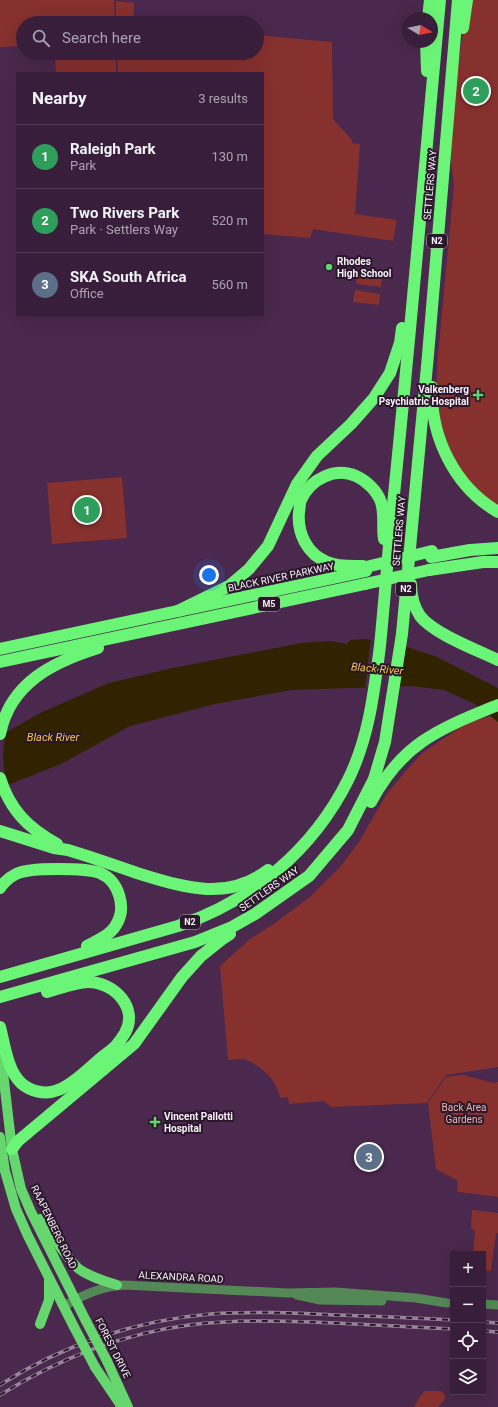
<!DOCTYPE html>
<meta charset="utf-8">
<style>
:root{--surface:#381e3a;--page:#432b45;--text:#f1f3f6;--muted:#aba2af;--line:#523c54;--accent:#bca0f2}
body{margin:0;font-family:Roboto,sans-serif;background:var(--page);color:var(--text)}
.controls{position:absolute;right:12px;bottom:12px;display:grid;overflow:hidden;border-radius:0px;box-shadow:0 4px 16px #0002}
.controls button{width:36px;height:36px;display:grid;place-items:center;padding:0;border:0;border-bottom:1px solid var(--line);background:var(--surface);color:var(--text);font:20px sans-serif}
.compass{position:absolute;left:402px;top:12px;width:36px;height:36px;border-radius:50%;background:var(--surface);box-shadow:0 4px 16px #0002;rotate:100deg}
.you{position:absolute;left:209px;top:575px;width:14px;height:14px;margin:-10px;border:3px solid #fff;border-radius:50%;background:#1a73e8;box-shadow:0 0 0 6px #1a73e833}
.badge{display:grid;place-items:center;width:26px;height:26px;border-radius:50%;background:var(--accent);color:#fff;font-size:13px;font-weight:700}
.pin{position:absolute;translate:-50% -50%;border:2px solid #fff;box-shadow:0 1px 4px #0006}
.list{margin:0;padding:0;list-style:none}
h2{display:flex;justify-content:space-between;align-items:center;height:52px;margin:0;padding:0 16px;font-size:17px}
h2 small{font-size:13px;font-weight:400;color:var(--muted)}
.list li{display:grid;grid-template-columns:26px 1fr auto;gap:12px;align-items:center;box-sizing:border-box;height:64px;padding:0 16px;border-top:1px solid var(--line)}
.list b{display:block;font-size:15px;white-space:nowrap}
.list p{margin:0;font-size:13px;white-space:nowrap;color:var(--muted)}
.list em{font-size:13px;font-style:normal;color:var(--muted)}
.icon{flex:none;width:22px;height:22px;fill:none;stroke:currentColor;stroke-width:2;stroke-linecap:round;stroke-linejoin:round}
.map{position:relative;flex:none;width:498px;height:1407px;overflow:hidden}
.search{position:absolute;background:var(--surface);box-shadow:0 4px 16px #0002;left:16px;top:16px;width:248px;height:44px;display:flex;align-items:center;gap:10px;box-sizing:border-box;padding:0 14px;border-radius:22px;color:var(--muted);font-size:15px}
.panel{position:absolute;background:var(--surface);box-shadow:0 4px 16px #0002;left:16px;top:72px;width:248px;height:244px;border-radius:0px}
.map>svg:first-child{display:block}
</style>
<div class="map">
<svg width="498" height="1407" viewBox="0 0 498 1407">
<rect width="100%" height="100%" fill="#4b284d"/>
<g fill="#86312e">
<path d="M0,0H114L115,23H23V46L0,47Z"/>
<path d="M467,0H498V507L491,503L465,476L450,453L440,422L436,390L438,355L454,186L447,128L460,53Z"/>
<path d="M116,1L134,3L133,22L140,23H116Z"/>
<path d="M257,35L332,42L333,119L352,140V143L360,144L355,214L397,220L393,241L313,229L310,238L263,234V73H118L117,53H257Z"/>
<path d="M55,53H116V73H56Z"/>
<path d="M357,272L382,276L381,287L356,284Z"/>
<path d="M355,290L380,294L379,305L353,302Z"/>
<path d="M122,477L127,538L52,544L47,483Z"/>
<path d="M491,716L498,722V1067L446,1075L427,1103L331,1107L324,1101L289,1104L288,1097L280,1098C277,1080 261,1065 244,1059C239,1058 233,1060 228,1060L220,966L250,939L275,923L310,897L340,867L359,842L386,795L405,772L422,753L467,723Z"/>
<path d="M463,1075L494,1083L498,1082V1197L458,1192L457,1180L436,1169L428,1103L446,1077Z"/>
<path d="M472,1210L498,1213V1233H496L491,1271L483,1270V1254H473L475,1231L471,1228Z"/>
<path d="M425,1391H441L445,1395V1399L438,1407H414L421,1395Z"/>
</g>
<path fill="#322300" d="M366,639L401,645L437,657L498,688V722L475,704L444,690L411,686L291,690L215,704L130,726L61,764L0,788V736L42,712L109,683L173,668L301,643L330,641L347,644L350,640Z"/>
<g fill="#4b284d">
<path d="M371,638L405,645L400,688L365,689Z"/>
<path d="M0,734L5,735L3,756L5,777L0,790Z"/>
</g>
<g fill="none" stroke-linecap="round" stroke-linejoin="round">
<g stroke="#548856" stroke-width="9">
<path d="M297,1295L320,1300L382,1301"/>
<path d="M483,1304L498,1305"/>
<path d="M64,1306C83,1295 102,1286 124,1285L288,1293L335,1292L416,1298L447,1303"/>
</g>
<g stroke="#66d66e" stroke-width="10">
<path d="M0,1047L12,1149L21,1189L31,1212L86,1321"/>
<path d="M0,1137L5,1171L16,1209L28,1236L74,1327"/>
<path d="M40,1219C51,1233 66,1258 79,1269C90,1277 104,1281 117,1285"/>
<path d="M40,1324L49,1300V1281"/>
<path d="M107,1361L128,1407"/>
<path d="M95,1367L122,1407"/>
</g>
<g stroke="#6bf577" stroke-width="12">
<path d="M428,18L430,0"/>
<path d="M463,28L467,0"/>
<path d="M426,42L427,71"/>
<path d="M432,387C430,437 455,487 498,512"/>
<path d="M431,557L470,550L498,548"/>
<path d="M363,566C351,566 338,567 327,562C307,554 297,533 299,512C300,509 299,504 301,500C310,479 335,467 356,476C367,481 377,491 381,502C385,514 382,527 384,539"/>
<path d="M429,570L483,562H498"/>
<path d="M411,584C411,594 414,607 420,616C434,634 477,650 498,660"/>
<path d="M178,611L229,586L249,569L268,546L297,484L317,456L351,424L374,398L390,373L400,343L402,328"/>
<path d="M0,649L366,571"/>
<path d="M0,662L365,584"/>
<path d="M0,734C10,683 53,662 98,648"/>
<path d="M0,778C10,810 28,828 57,844"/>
<path d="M371,802C402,743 439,729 498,705"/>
<path d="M0,831L54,848L68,850C91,857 114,865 137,873C183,887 226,902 268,870"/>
<path d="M0,888C4,882 10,877 16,874C29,867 87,868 100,873C119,881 127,908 116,925C110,936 97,940 87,946"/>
<path d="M0,977L178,926C252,901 313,850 348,780C369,738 374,692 380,646C384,606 387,565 391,524C409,350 424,175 440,0"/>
<path d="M0,997L195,942L232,927L255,914L309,876L348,830L374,779L385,742L402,634L428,355L458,0"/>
<path d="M0,1027C5,1046 7,1069 21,1083C31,1092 46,1095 58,1090C73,1085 90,1067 102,1057C107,1053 114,1049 118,1043C121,1040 123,1036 125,1033C139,1008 114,982 88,982C77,982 58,989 47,992"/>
<path d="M12,1149L18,1141L134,1044L182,977L201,956L221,940L230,934"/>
</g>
<g stroke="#9c839d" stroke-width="3.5">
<g id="rail">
<path d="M483,1322L498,1323"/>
<path d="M483,1331L498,1332"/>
<path d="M0,1385C62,1345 137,1320 211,1314C252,1311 293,1313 335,1315C374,1316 414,1318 453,1320"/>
<path d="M0,1395C58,1359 122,1334 189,1325C238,1319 286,1321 335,1323C374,1325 414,1327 453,1329"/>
</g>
</g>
<use href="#rail" stroke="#281829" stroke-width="2" stroke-dasharray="6" stroke-linecap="butt"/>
<g stroke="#66d66e" stroke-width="10">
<path d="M86,1321L107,1361"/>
<path d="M74,1327L95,1367"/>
</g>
<g stroke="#6bf577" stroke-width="12">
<path d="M366,567L432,551"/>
<path d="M365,584L429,570"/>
</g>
</g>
<g fill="#61d46a" stroke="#281829" stroke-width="1.5">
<circle cx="329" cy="267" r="4"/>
<path d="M476 389h4v4h4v4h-4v4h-4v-4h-4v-4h4z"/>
<path d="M153 1116h4v4h4v4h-4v4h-4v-4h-4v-4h4z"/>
</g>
<g text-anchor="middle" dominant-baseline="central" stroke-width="4" stroke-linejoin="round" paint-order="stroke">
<g fill="#281829" stroke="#bcaebd" stroke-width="1">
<rect x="427" y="234" width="20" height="14" rx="3"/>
<rect x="396" y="582" width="20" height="14" rx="3"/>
<rect x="258" y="597" width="22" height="14" rx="3"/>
<rect x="180" y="915" width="20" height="14" rx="3"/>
</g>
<g font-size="9" font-weight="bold" fill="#fceffc">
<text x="437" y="241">N2</text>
<text x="406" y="589">N2</text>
<text x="269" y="604">M5</text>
<text x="190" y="922">N2</text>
</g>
<g font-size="10" fill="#fceffc" stroke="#281829">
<text transform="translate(430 185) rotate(-85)">SETTLERS WAY</text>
<text transform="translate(399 531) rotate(-85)">SETTLERS WAY</text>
<text transform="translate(281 577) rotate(-12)">BLACK RIVER PARKWAY</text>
<text transform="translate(269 889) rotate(-35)">SETTLERS WAY</text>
<text transform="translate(54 1227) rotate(64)">RAAPENBERG ROAD</text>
<text transform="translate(181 1277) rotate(3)">ALEXANDRA ROAD</text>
<text transform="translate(113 1348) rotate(63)">FOREST DRIVE</text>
</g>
<g font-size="10" font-weight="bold" fill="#fceffc" stroke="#281829" text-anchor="start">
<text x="337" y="261">Rhodes<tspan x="337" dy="12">High School</tspan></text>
<text x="469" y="389" text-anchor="end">Valkenberg<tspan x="469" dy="12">Psychiatric Hospital</tspan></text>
<text x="164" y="1116">Vincent Pallotti<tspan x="164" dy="12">Hospital</tspan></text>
</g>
<g font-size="10" fill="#f1b5b0" stroke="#281829">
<text x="464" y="1107">Back Area<tspan x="464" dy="12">Gardens</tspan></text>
</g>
<g font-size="11" font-style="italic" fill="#f5c351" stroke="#281829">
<text transform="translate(377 669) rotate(5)">Black River</text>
<text x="53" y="737">Black River</text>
</g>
</g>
</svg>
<div class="controls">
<button>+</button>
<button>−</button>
<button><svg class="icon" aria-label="locate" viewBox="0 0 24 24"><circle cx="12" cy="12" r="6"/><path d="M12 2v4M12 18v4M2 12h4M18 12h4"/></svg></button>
<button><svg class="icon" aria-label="layers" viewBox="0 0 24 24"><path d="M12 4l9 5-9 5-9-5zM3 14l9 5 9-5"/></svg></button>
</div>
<svg class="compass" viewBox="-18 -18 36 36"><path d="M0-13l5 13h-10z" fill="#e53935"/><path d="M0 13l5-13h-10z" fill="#aba2af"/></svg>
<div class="you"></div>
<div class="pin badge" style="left:87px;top:510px;background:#2e9e5b">1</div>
<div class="pin badge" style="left:476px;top:91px;background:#2e9e5b">2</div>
<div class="pin badge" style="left:369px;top:1157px;background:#5c6f8a">3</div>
<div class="search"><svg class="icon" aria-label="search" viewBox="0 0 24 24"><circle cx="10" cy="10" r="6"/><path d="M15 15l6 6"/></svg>Search here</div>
<section class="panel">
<h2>Nearby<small>3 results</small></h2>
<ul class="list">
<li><span class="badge" style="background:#2e9e5b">1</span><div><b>Raleigh Park</b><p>Park</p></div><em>130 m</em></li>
<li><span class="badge" style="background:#2e9e5b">2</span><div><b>Two Rivers Park</b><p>Park · Settlers Way</p></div><em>520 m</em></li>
<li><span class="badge" style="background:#5c6f8a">3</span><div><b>SKA South Africa</b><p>Office</p></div><em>560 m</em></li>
</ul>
</section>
</div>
